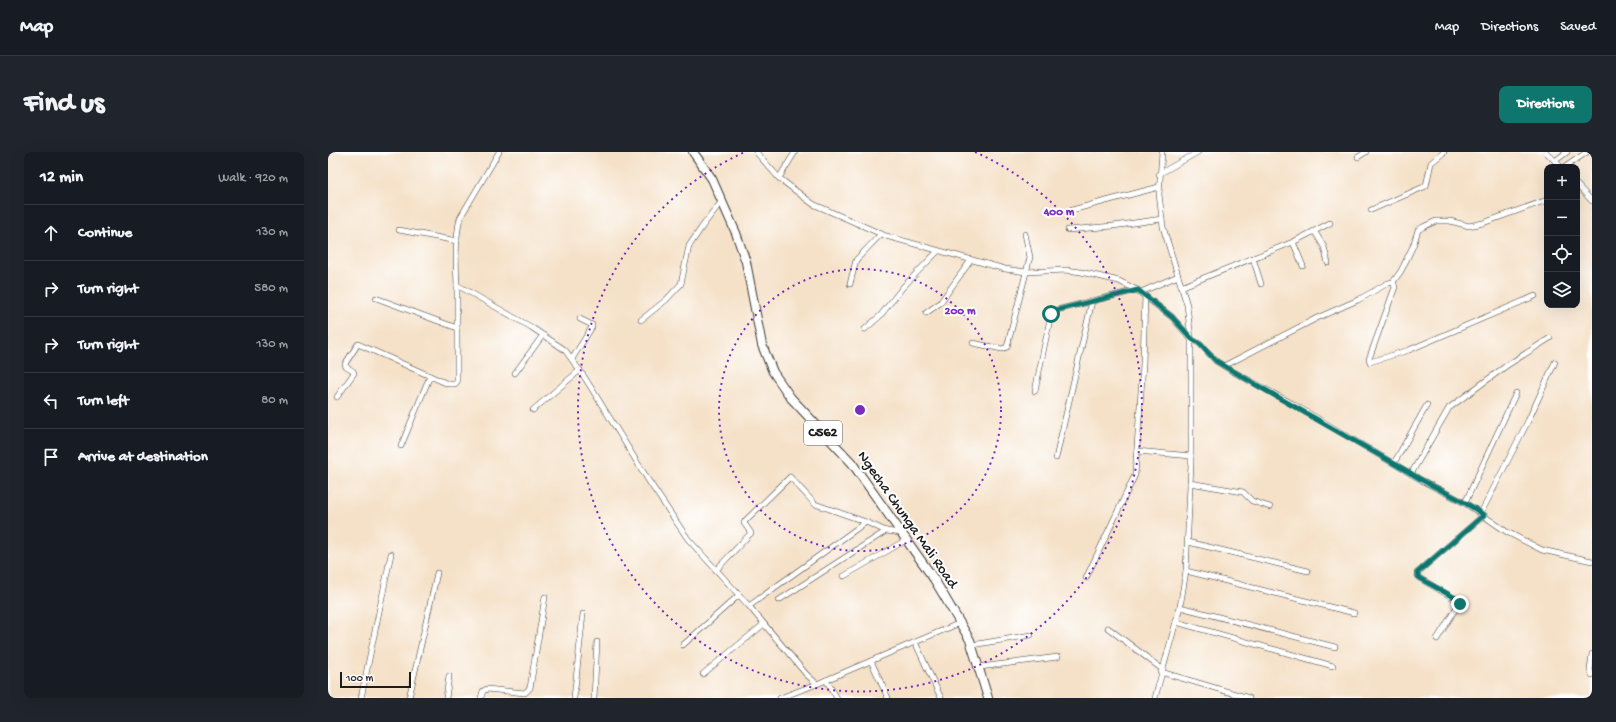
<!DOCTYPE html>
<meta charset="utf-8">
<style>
:root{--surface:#171b24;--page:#20242c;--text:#f1f3f6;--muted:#9ea1a6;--line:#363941;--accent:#0f766e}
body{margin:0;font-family:"Gochi Hand",sans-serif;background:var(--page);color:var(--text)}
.controls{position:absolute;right:12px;top:12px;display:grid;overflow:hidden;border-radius:8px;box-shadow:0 4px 16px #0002}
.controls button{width:36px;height:36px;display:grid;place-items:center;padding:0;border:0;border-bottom:1px solid var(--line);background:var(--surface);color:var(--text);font:20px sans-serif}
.scale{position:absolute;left:12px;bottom:10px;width:71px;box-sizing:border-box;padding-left:4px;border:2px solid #1c1c1c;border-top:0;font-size:11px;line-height:14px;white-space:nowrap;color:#1c1c1c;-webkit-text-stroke:3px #fff;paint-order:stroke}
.stop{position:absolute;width:12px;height:12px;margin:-9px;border:3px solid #0f766e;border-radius:50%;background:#fff}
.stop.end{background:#0f766e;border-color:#fff;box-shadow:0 1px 4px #0008}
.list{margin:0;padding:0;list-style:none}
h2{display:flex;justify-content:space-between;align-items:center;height:52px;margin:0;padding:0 16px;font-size:17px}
h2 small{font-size:13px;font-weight:400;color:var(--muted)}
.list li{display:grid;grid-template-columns:26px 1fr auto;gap:12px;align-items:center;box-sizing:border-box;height:56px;padding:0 16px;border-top:1px solid var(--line)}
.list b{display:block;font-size:15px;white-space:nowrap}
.list em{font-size:13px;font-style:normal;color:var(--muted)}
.icon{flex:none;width:22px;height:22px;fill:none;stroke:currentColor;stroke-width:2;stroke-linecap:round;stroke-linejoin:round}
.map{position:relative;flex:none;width:1264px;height:546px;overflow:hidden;border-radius:8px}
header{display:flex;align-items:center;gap:24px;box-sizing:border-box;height:56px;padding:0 20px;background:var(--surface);border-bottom:1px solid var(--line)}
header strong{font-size:19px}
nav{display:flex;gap:22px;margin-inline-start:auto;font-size:14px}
.intro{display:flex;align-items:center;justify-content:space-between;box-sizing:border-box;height:96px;padding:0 24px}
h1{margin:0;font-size:28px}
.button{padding:10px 18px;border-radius:8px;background:var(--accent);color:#fff;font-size:14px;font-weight:700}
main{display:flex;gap:24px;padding:0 24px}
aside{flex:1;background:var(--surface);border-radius:8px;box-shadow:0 4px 16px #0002}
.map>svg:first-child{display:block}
</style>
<header>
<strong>Map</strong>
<nav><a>Map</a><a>Directions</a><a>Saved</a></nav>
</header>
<div class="intro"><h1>Find us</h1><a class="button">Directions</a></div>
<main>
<aside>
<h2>12 min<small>Walk · 920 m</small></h2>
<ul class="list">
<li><svg class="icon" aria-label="ahead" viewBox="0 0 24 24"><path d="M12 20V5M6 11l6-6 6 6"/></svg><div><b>Continue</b></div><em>130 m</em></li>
<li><svg class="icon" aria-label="right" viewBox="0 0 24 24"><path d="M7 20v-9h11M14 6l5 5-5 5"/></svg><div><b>Turn right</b></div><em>580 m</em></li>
<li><svg class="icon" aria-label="right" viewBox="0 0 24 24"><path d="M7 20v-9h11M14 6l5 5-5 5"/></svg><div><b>Turn right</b></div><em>130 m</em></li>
<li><svg class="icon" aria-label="left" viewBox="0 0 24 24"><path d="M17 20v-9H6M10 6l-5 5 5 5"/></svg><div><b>Turn left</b></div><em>80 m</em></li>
<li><svg class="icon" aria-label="arrive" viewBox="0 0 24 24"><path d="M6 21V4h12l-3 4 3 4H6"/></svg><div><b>Arrive at destination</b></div></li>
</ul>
</aside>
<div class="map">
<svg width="1264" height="546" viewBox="0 0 1264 546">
<rect width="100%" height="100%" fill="#fff"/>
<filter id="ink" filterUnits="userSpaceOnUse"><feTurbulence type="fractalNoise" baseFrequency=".025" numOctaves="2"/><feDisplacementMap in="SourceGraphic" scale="8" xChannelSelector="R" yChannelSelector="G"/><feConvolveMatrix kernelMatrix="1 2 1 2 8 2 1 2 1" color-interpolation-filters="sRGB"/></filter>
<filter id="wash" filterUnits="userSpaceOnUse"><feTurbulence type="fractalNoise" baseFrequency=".012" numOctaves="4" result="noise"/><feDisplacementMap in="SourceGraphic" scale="16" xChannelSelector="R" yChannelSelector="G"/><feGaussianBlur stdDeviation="0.9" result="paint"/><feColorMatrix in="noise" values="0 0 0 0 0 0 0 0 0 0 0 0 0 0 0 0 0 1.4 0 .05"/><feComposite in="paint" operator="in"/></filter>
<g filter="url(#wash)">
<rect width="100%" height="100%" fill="#f5e1c8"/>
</g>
<g filter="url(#ink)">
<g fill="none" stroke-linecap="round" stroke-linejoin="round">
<g stroke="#3d3a36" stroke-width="6">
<g id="street">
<path d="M171,0L132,66C127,88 128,111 129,133L203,175L237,198L257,226L322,331L360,387L421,454L478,522L489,532L498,528"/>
<path d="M428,0L451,26L485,52L558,84L677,117L698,120L738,118L753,120L791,129L809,138L844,165L863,187L872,192L888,209L904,219L965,252L1095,329L1137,351L1179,380L1214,398L1264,409"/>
<path d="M1218,0L1233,15"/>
<path d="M1030,5L1038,0"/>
<path d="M1227,9L1239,0"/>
<path d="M1237,15L1259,0"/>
<path d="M831,22L870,0"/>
<path d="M451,26L467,0"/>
<path d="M1249,33L1264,49"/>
<path d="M744,58L831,35"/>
<path d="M1043,58L1098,34L1103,11L1116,0"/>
<path d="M71,78L129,89"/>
<path d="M740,78L785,74L834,67"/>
<path d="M987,80L996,95L1000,111"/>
<path d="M965,90L975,114"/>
<path d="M925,106L933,132"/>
<path d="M1065,130L1067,135L1041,207L1042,210L1081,198L1207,144"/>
<path d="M522,132L528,108L553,82"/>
<path d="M853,135L965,90L1002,71"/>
<path d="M813,140L850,124"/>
<path d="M48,146L129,176"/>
<path d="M598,161L612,151L643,108"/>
<path d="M313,168L338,148L353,132L361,94L376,72L394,49"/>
<path d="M537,177L552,164L575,135L610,99"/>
<path d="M645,191L674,197L679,195L702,105L697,82"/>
<path d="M244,207L264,175V173L252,167"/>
<path d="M896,214L989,166L1030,148L1060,131L1065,130L1073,119L1085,94L1090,78L1095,75L1108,69H1122L1141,74L1155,71L1219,48"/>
<path d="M187,221L215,183"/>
<path d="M707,239L723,162L725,159L764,149"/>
<path d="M9,245L26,221L25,219L18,215L17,212L30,192L120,232H127L129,230V133"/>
<path d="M205,258L252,218"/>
<path d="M73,294L102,224"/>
<path d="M809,299L863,304"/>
<path d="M728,306L764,149L809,138"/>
<path d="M1066,311L1099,253"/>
<path d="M1083,322L1121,256L1178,214L1222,186"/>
<path d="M862,331L915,340L924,349L942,355"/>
<path d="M1137,351L1188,241"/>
<path d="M1153,361L1200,269L1227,210"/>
<path d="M860,390L980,419"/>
<path d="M388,418L423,381L416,371L417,369L462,325L487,352L538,370"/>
<path d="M858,419L1026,461"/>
<path d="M516,424L578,388"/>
<path d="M758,426L807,323L815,212L817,143"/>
<path d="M451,448L558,379"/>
<path d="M421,454L538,370L558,379L573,381"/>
<path d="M852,455L1007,495"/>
<path d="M848,470L1005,514"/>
<path d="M780,476L834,517"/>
<path d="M1109,487L1132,450L1091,426L1089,421L1156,363"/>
<path d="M587,490L613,546"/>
<path d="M355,493L411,443"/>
<path d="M644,493L703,483"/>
<path d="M1264,502L1262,518L1264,523"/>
<path d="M543,509L560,546"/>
<path d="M652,515L730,505"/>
<path d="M833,520L921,546"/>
<path d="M375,522L436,472"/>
<path d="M33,546L63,402"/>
<path d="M81,546L109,421"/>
<path d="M118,546L121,524"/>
<path d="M153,546L155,539L159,537L197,541L202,536L217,445"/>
<path d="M246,546L255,462"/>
<path d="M266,546L269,490"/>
<path d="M452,546L489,532"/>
<path d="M509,546L498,528L632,471"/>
<path d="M827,546L852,455L858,419L863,312V187L859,153L835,75L831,42L834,0"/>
</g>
</g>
<g stroke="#3d3a36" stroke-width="10">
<path id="primary" d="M365,0L384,27L408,81L418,110L434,193L445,220L463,246L524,311L606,427L642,488L660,546"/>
</g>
<use href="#street" stroke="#fff" stroke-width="5"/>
<use href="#primary" stroke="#fff" stroke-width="8"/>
</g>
</g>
<g fill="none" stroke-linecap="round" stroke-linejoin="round" filter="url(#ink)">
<path stroke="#0f766e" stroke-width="5" d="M723,162L725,159L810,138L844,165L864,187L872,192L888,209C953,248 1019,284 1084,322C1107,337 1133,346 1156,363L1089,421L1091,426L1131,448L1132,452"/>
</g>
<g fill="none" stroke="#7b2cbf" stroke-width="2" stroke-dasharray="2 4">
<circle cx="532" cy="258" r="141"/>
<path d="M647 0A282 282 0 1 1 417 0"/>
</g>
<g text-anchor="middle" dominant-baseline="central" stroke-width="4" stroke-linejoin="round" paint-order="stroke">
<rect fill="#fff" stroke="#606060" stroke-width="1" x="476" y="269" width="38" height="24" rx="3"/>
<g font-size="14" font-weight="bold" fill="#1c1c1c">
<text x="495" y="281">C562</text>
</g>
<g font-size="15" fill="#1c1c1c" stroke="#fff">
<text transform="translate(579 368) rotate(55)">Ngecha Chunga Mali Road</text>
</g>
</g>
<circle cx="532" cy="258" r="6" fill="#7b2cbf" stroke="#fff" stroke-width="2"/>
<g font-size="12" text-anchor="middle" font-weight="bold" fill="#7b2cbf" stroke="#fff" stroke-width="4" stroke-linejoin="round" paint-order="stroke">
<text x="731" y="63">400 m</text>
<text x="632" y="162">200 m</text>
</g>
</svg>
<div class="controls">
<button>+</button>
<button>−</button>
<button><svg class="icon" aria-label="locate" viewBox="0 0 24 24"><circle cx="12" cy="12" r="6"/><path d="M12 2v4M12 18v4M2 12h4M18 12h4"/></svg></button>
<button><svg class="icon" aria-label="layers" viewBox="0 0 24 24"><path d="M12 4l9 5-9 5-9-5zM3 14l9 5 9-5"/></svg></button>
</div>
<div class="scale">100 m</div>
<div class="stop" style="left:723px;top:162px"></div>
<div class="stop end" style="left:1132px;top:452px"></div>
</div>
</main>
